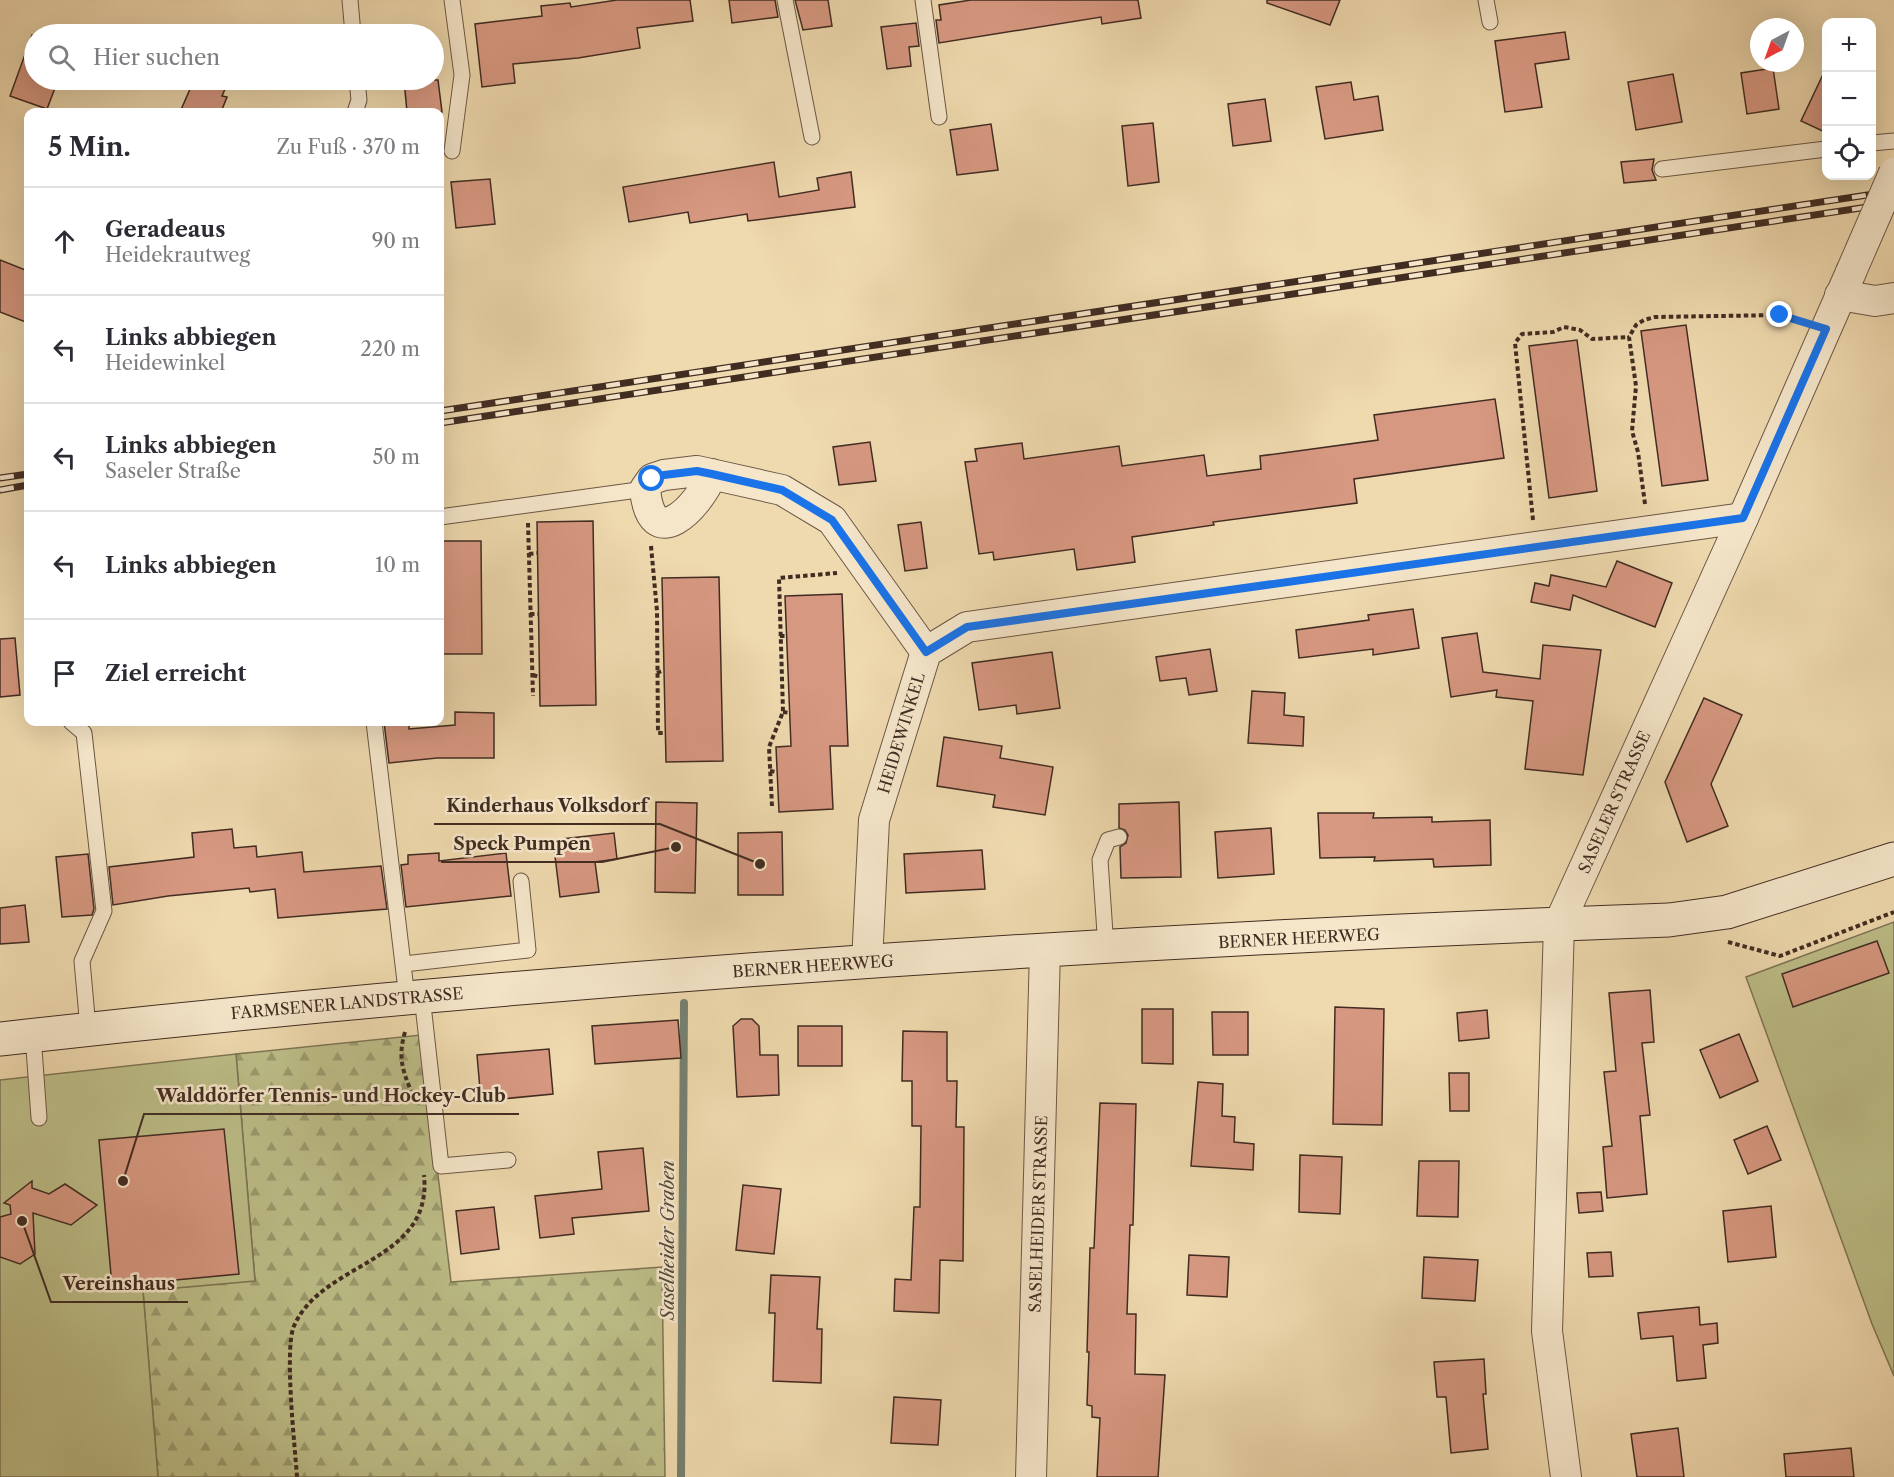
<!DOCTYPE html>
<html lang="de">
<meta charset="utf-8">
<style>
:root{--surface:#fff;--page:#f7f7f7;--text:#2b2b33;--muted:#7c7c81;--line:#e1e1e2}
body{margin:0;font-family:"Libre Caslon Text",serif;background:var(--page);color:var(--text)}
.controls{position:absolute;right:18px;top:18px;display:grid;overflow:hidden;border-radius:12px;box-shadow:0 6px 24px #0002}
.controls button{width:54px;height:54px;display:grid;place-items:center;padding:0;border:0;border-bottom:2px solid var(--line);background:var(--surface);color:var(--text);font:30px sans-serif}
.compass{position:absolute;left:1750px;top:18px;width:54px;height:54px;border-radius:50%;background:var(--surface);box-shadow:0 6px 24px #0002;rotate:221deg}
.stop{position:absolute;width:18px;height:18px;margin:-14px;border:4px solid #1a73e8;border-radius:50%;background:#fff}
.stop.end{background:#1a73e8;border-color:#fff;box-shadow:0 2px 6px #0008}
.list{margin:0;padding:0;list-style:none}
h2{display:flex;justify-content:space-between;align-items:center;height:78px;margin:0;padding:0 24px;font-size:26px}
h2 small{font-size:20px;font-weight:400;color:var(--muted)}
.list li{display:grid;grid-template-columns:39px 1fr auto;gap:18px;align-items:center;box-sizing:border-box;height:108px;padding:0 24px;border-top:2px solid var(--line)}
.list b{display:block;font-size:22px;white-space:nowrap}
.list p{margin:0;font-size:20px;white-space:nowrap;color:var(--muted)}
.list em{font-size:20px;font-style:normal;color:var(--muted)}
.icon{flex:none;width:33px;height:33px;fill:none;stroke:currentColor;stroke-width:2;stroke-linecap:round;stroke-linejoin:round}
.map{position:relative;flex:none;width:1894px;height:1477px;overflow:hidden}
.search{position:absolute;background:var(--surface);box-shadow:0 6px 24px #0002;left:24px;top:24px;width:420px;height:66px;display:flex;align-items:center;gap:15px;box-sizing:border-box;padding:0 21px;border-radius:33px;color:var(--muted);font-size:22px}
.panel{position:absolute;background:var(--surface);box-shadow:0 6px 24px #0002;left:24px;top:108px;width:420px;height:618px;border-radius:12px}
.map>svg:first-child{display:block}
</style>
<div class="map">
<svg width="1894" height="1477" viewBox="0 0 1894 1477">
<defs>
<pattern id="forest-firs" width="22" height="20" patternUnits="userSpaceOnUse" patternTransform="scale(1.5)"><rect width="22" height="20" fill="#bdbe88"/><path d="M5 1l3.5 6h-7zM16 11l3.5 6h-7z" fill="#9b9b6f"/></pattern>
</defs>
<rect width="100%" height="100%" fill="#efd9ae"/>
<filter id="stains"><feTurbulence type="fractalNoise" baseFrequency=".00333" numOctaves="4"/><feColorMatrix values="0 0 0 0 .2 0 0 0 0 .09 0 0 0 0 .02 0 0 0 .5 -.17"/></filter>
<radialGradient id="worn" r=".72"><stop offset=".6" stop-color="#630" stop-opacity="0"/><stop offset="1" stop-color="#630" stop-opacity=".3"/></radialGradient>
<path fill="url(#forest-firs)" stroke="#7f7555" stroke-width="1.5" d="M421,1035L451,1282L662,1267L665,1477H158L143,1291L255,1280L236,1054Z"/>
<g fill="#bdbe88" stroke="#7f7555" stroke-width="1.5">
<path d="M1894,922V1376L1872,1324L1746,977Z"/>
<path d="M236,1054L255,1281L143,1291L158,1477H0V1080Z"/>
</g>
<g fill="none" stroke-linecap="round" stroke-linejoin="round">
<path stroke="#768172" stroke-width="8" d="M681,1477L684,1003"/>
</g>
<g fill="#d79881" stroke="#412c22" stroke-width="1.5">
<path d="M617,0H690L693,21L637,28L640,48L578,58L513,64L515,83L482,87L475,24L542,16L541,6L570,3L571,7Z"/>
<path d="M729,0H775L778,17L732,23Z"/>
<path d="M795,0H828L832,26L803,30Z"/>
<path d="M971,0H1138L1141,18L1102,24L1101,17L939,43L936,20H941L939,5Z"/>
<path d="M1267,0H1340L1330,25L1267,3Z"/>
<path d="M916,23L919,46L909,47L911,66L887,69L881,27Z"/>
<path d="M1565,32L1569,59L1535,64L1542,107L1505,112L1495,41Z"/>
<path d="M32,35L34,36V80H58L47,109L10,96Z"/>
<path d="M1827,66V133L1801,121Z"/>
<path d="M1773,68L1779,109L1747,114L1741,73Z"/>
<path d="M1673,74L1682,122L1636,130L1628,82Z"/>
<path d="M194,80H229L222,96L227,97L221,112H180Z"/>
<path d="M404,80H438L442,112H407Z"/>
<path d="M1351,82L1354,100L1378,96L1383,130L1325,139L1316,87Z"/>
<path d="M1265,99L1271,141L1233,146L1228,104Z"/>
<path d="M1153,123L1159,182L1128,186L1122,126Z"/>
<path d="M991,124L998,170L957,175L950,130Z"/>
<path d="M1654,159L1652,170L1656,180L1624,183L1621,162Z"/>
<path d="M774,162L779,197L819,190L817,178L851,172L855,207L748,221L747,214L690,223L688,212L629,222L623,187Z"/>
<path d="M490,179L495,224L456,228L451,182Z"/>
<path d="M0,260L28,271V323L0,312Z"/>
<path d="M1686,325L1708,480L1662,486L1641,331Z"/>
<path d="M1577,340L1597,491L1549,498L1529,346Z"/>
<path d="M1495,399L1504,458L1354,479L1357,503L1213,522L1214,525L1132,537L1135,562L1077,570L1074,549L994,560L993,552L979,554L965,462L977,461L975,449L1022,443L1024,459L1119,446L1122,466L1204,455L1207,476L1261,469L1260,456L1378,440L1374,415Z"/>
<path d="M870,442L876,481L839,485L833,447Z"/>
<path d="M593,521L596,705L540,706L537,522Z"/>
<path d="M921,522L927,568L905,571L898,525Z"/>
<path d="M440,541H481L482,654H440Z"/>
<path d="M1617,561L1672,583L1655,627L1573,595L1570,610L1531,602L1535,583L1549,586L1551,575L1606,587Z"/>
<path d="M719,577L723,761L666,762L662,578Z"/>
<path d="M842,594L848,746H830L833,809L779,812L776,747L791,746L785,596Z"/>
<path d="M1413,609L1419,648L1373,655V649L1299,658L1296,630L1369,620L1368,615Z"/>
<path d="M1477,633L1483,672L1540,679L1543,645L1601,650L1583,775L1525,769L1533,701L1496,697L1497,690L1451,697L1442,638Z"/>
<path d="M15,638L20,695L0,697V639Z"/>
<path d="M1210,649L1217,691L1189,695L1186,678L1160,681L1156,657Z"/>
<path d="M1052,652L1060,708L1017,714L1016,705L979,710L972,663Z"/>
<path d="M1252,691L1285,693L1284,715L1304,717L1303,746L1248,743Z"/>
<path d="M1704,698L1742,715L1711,784L1728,826L1687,842L1665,782Z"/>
<path d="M455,712L494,713V758H437L389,763L384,722H409V729L455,725Z"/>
<path d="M944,737L1002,746L1000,758L1053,767L1045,815L993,807L995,795L937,786Z"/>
<path d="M656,802L697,803L695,893L655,892Z"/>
<path d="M1179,802L1181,877L1121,878L1120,847L1126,843L1128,835L1125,830L1119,828V804Z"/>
<path d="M1318,813H1374L1373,818L1432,817V822L1490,820L1491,865L1434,867L1433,859L1374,861L1375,857L1320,858Z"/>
<path d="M1271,828L1274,874L1218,878L1215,832Z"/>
<path d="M232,829L234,848L256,846L257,857L302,852L304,872L381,866L387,909L278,918L275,889L250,892L249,888L168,896L113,905L109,867L194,857L192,833Z"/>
<path d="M782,832L783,895H738V833Z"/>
<path d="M614,833L617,859L595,862L599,892L560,897L553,840Z"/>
<path d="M982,850L985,889L906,893L904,854Z"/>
<path d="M439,853V861L506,853L511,896L406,907L401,865L408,864V855Z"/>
<path d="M88,854L94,909L92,915L62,917L56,857Z"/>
<path d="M25,905L29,942L0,944V908Z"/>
<path d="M1877,941L1889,973L1793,1007L1782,974Z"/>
<path d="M1650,990L1654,1042L1642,1043L1650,1115L1640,1116L1647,1194L1607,1198L1603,1147L1612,1146L1604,1072L1616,1071L1609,993Z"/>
<path d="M1335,1007L1384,1009L1382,1125L1333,1124Z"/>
<path d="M1142,1009H1173V1064L1142,1063Z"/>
<path d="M1487,1010L1489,1038L1459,1041L1457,1013Z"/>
<path d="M1212,1012H1248V1055H1213Z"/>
<path d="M741,1019H752L759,1026L760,1055H778L779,1095L737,1097L733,1026Z"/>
<path d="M678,1020L681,1058L595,1064L592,1026Z"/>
<rect x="798" y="1026" width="44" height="40"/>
<path d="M903,1031L947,1032V1081H957L956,1127H964L963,1261L940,1260L939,1313L894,1311L895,1279L911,1280L914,1207H920L921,1126H912V1081H902Z"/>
<path d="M1739,1034L1758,1081L1720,1098L1700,1050Z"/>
<path d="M549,1049L553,1094L481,1101L477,1055Z"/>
<path d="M1449,1073H1469V1111H1450Z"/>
<path d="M1198,1082L1223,1084L1222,1116L1235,1117L1234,1142L1254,1144L1253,1170L1191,1166Z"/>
<path d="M1100,1103L1136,1104L1133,1225H1130L1127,1314H1136L1135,1374L1165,1375L1158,1477H1097L1100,1418L1092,1417V1406L1087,1405L1089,1352H1087L1090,1248H1094Z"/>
<path d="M1767,1126L1781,1160L1748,1174L1734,1140Z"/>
<path d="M224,1129L239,1274L112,1286L99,1140Z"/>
<path d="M643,1148L649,1211L572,1218L574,1234L540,1238L535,1196L602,1189L598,1152Z"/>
<path d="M1300,1155L1342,1157L1340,1214L1299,1212Z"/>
<path d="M1419,1161H1459L1458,1217L1417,1216Z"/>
<path d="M32,1181V1188L49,1194L65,1184L97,1205L71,1225L33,1213L35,1254L20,1264L0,1257V1217L11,1214L10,1205L4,1203Z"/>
<path d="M743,1185L781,1189L774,1254L736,1250Z"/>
<path d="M1601,1192L1603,1211L1579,1213L1577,1193Z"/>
<path d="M1771,1206L1776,1257L1728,1262L1723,1211Z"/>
<path d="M494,1207L499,1249L461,1254L456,1211Z"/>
<path d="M1611,1252L1613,1276L1589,1277L1587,1253Z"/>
<path d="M1189,1255L1229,1257L1227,1297L1187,1295Z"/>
<path d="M1424,1257L1478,1260L1475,1301L1422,1298Z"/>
<path d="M771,1275L820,1277L817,1329H822L821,1383L773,1381L775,1313H769Z"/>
<path d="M1699,1307L1700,1325L1717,1323L1718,1343L1703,1345L1706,1378L1677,1381L1673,1336L1641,1339L1638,1313Z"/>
<path d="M1484,1359L1486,1394H1483L1488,1449L1451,1453L1446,1397H1437L1434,1362Z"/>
<path d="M894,1397L941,1400L938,1445L891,1443Z"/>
<path d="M1678,1428L1684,1477H1637L1631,1434Z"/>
<path d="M1851,1448L1854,1477H1786L1784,1454Z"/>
</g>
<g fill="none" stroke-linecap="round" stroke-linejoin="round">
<g stroke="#6c5745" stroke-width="17">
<g id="service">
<path d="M350,0L353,34"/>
<path d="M785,0L812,137"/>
<path d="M923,0L939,117"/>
<path d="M1486,0L1490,22"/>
<path d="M355,112L359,100L357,80"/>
<path d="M1872,143L1894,141"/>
<path d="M452,151L462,75L452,0"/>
<path d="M1662,169L1826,149"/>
<path d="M440,517L645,489"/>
<path d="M71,722L84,733L104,911L82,961L88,1028"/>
<path d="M374,722L407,998"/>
<path d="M1106,948L1100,860L1108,840L1119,837"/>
<path d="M404,964L528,950L521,881"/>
<path d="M422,996L441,1166L508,1160"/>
<path d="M33,1035L39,1118"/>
</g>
</g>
<g stroke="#6c5745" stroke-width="32">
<g id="minor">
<path d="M1840,295L1875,301L1894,298"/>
<path d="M712,474C698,508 651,556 645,489L652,479L664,475L697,471L782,490L832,520L926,652"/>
<path d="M867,962L874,820L926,652L967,627L1743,518"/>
<path d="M1031,1477L1045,950"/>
<path d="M1566,1477L1547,1331L1559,924L1743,518L1851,272"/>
</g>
</g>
<g stroke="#412c22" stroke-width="35">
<path id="secondary" d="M0,1039C554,977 1112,940 1669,920L1727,912L1894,859"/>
</g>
<g stroke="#412c22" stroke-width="4" stroke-dasharray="4.5 3" stroke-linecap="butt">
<path d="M1645,504L1638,452L1632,431L1636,386L1629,337L1636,325L1644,320L1655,317L1781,315L1802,322"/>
<path d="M1533,520L1515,343L1522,334L1553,332L1564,327L1580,330L1592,339L1629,337"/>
<path d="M528,523L533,696"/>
<path d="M651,546L657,611L658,733H665"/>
<path d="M529,554L537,553"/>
<path d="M530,614H538"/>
<path d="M780,636H787"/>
<path d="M657,673L664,670"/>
<path d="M533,675L539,677"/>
<path d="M783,712L790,713"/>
<path d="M770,771L777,772"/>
<path d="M772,806L769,747L783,712L779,578L837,573"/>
<path d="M1728,942L1780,956L1894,912"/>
<path d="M405,1032C398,1056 402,1069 411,1091"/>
<path d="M297,1477C295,1447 284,1349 294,1326C322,1261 433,1263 424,1175"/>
</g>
<use href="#service" stroke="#f5e6ca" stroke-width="15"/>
<use href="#minor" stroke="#f5e6ca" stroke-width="30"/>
<use href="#secondary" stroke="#f5e6ca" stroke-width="33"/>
<g stroke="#412c22" stroke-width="7">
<g id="rail">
<path d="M440,411L1894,191"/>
<path d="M440,423L1894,203"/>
<path d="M0,478L28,474"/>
<path d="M0,490L28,485"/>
</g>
</g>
<use href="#rail" stroke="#f5e6ca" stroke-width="4.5" stroke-dasharray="14" stroke-linecap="butt"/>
<g stroke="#6c5745" stroke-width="32" stroke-linecap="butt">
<path id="minor-bridge" d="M1851,272L1894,173"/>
</g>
<use href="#minor-bridge" stroke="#f5e6ca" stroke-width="30"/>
</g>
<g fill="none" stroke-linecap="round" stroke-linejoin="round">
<path stroke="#1a73e8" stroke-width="8" d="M652,479L664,475L697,471L712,474L782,490L832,520L926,652L967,627L1743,518L1826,329L1780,315"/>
</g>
<g text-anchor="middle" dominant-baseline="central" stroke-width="5" stroke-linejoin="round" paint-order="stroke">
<g font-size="16" fill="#412c22" stroke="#f5e6ca">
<text transform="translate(901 733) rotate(-73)">HEIDEWINKEL</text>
<text transform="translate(1614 802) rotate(-66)">SASELER STRASSE</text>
<text transform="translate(1299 938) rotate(-3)">BERNER HEERWEG</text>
<text transform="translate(813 966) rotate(-4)">BERNER HEERWEG</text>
<text transform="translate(347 1003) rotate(-5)">FARMSENER LANDSTRASSE</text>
<text transform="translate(1038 1214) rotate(-88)">SASELHEIDER STRASSE</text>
</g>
<g font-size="18" font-style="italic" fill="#53483d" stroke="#f5e6ca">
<text transform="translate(668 1240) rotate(-90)">Saselheider Graben</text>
</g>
</g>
<path fill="none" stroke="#412c22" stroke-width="2" d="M760 864L660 824H434M676 847L602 862H441M123 1181L144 1114H519M22 1221L51 1302H188"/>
<g fill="#412c22" stroke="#f5e6ca" stroke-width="2">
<circle cx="760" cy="864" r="6"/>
<circle cx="676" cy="847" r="6"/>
<circle cx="123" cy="1181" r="6"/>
<circle cx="22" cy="1221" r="6"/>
</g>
<g font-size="18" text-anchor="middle" font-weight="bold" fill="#412c22" stroke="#f5e6ca" stroke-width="5" stroke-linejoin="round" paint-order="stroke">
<text x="547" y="812">Kinderhaus Volksdorf</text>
<text x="522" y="850">Speck Pumpen</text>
<text x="331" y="1102">Walddörfer Tennis- und Hockey-Club</text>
<text x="119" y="1290">Vereinshaus</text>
</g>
<rect width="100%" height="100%" filter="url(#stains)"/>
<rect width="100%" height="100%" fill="url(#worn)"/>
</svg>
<div class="controls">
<button>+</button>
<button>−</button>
<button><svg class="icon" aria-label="locate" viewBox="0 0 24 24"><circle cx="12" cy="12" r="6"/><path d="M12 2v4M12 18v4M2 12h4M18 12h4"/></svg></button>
</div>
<svg class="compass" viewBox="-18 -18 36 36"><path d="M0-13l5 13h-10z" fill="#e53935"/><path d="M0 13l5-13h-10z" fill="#7c7c81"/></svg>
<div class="stop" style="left:652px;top:479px"></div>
<div class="stop end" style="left:1780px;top:315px"></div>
<div class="search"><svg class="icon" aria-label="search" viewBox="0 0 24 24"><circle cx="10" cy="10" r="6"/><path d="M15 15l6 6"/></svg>Hier suchen</div>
<section class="panel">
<h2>5 Min.<small>Zu Fuß · 370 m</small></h2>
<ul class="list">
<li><svg class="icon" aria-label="ahead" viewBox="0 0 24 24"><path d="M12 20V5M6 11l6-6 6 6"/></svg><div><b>Geradeaus</b><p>Heidekrautweg</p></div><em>90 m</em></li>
<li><svg class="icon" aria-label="left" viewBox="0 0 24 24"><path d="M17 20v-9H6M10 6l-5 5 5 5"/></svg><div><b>Links abbiegen</b><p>Heidewinkel</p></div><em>220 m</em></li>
<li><svg class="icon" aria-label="left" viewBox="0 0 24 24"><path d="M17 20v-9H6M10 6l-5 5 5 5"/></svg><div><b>Links abbiegen</b><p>Saseler Straße</p></div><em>50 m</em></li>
<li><svg class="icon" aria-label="left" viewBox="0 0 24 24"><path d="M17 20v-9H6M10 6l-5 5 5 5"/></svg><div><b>Links abbiegen</b></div><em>10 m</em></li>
<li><svg class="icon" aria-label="arrive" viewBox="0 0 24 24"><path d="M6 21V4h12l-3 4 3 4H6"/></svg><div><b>Ziel erreicht</b></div></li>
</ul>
</section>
</div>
